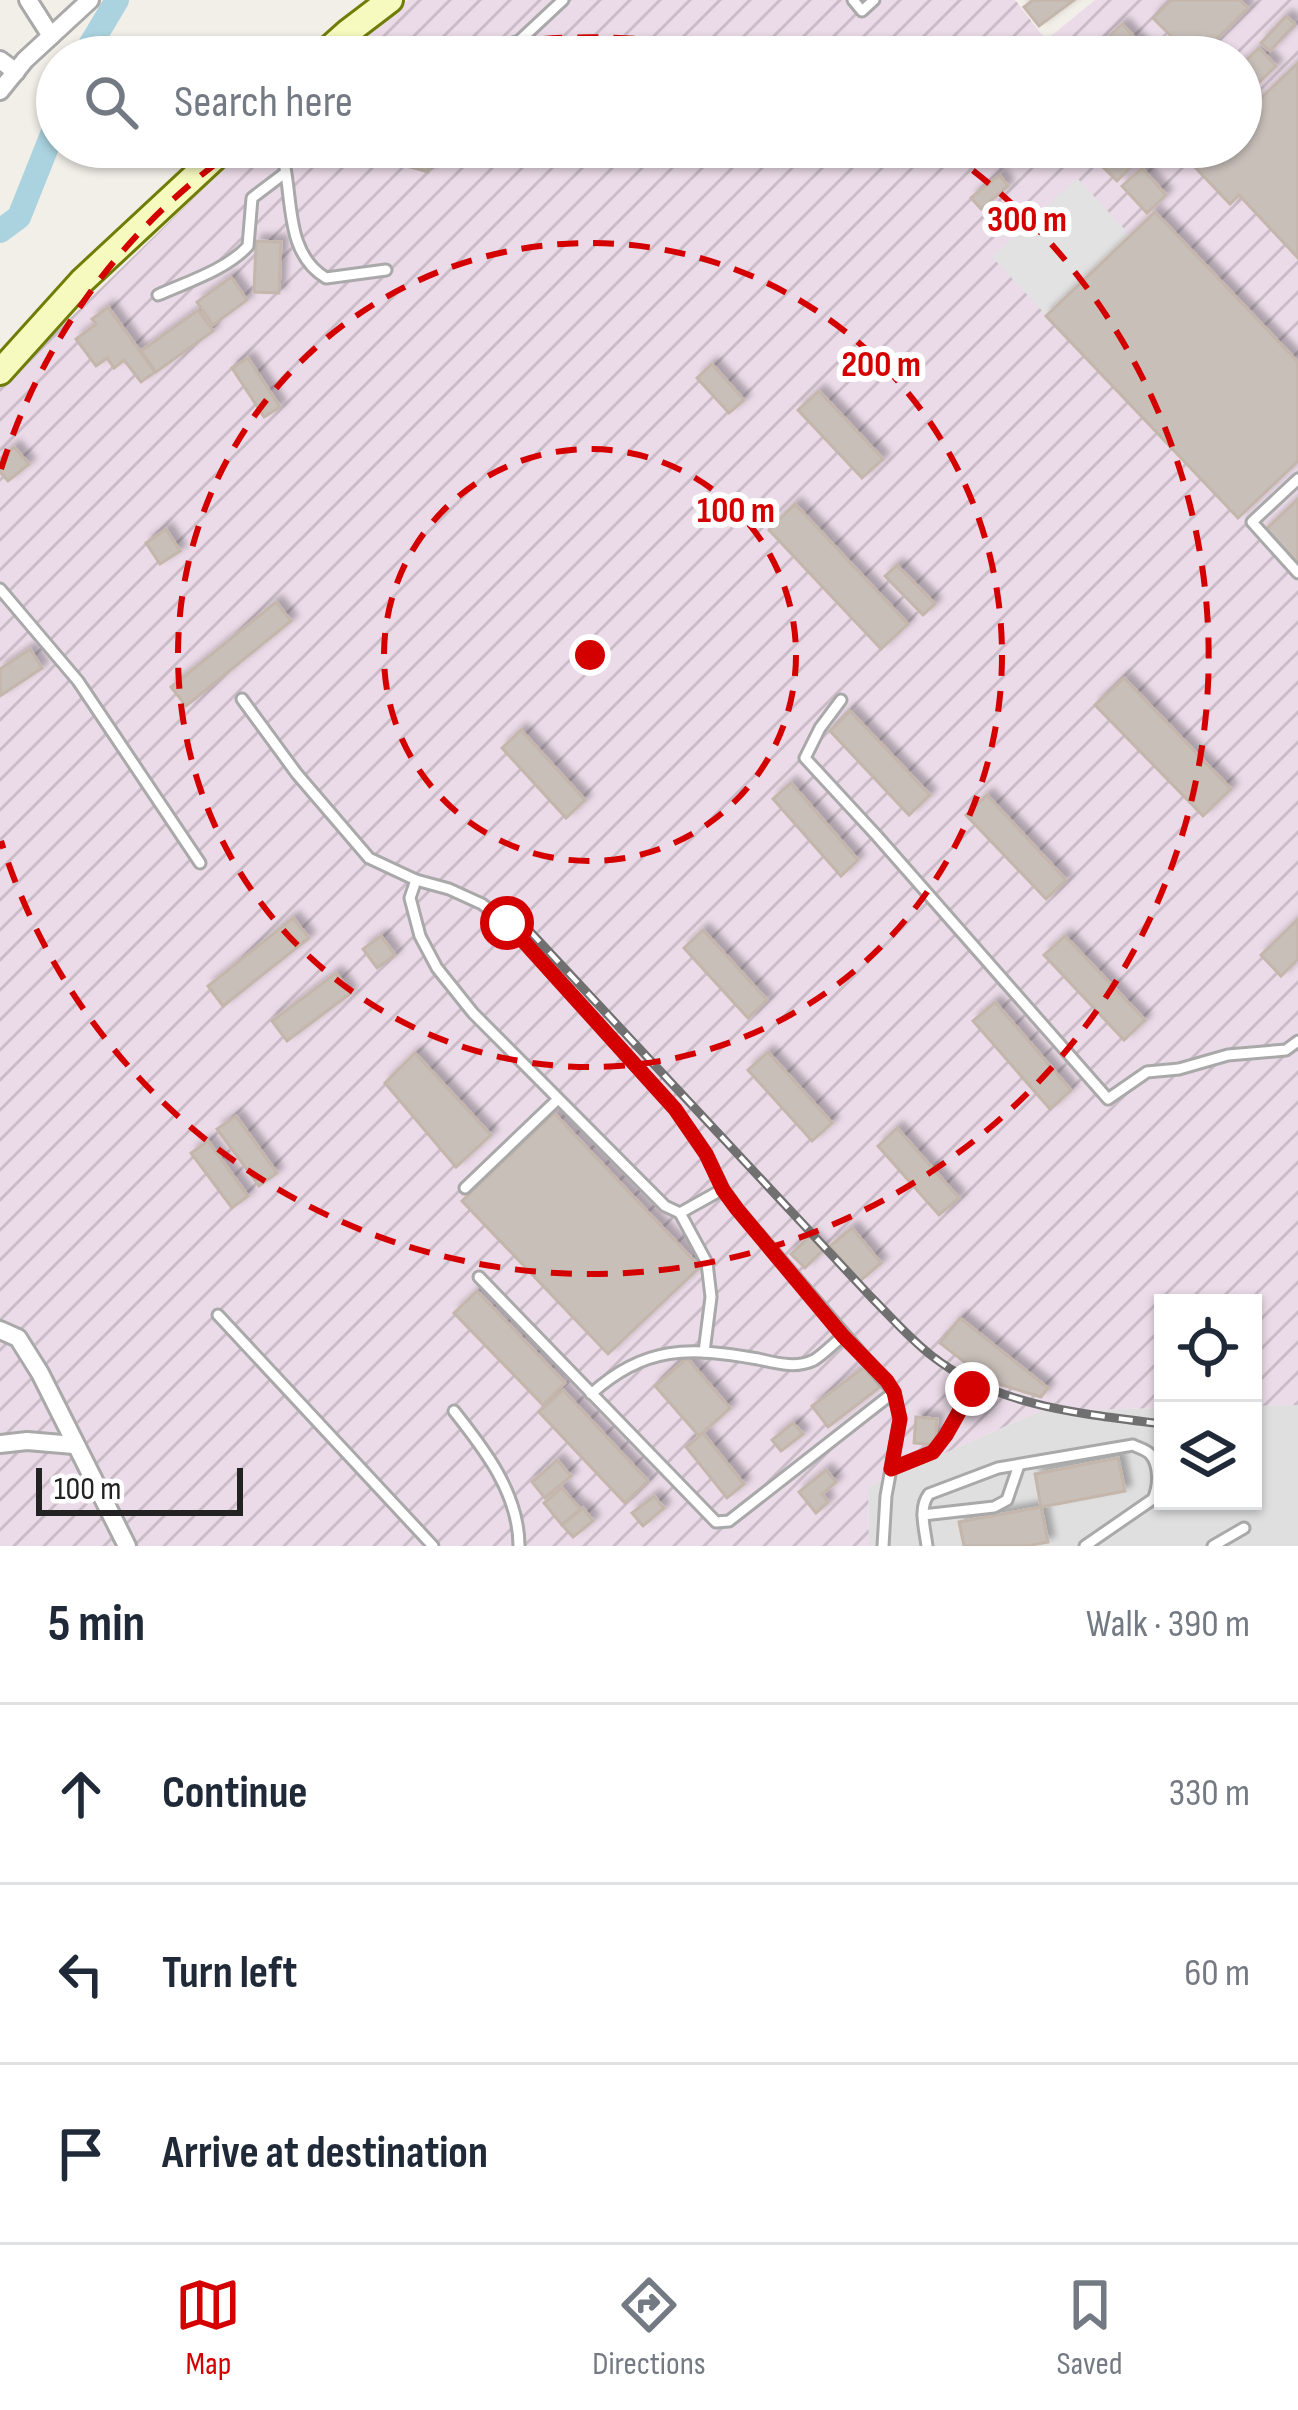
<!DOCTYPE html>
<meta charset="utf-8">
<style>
:root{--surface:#fff;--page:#f6f6f7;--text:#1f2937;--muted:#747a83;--line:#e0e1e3;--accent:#d40000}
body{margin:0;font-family:"Sofia Sans Condensed",sans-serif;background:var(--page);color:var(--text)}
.controls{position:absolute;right:36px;bottom:36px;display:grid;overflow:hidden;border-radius:0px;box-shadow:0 3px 9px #0004}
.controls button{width:108px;height:108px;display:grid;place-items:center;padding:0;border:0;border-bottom:3px solid var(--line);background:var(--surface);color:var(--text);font:60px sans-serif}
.scale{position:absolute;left:36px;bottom:30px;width:207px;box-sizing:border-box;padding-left:12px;border:6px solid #222;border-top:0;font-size:33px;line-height:42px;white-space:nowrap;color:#222;-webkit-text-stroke:9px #fff;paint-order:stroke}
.stop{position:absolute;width:36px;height:36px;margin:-27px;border:9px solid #d40000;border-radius:50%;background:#fff}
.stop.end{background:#d40000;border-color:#fff;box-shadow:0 3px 12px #0008}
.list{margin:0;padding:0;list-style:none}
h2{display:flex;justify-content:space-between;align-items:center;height:156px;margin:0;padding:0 48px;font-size:51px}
h2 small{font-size:39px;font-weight:400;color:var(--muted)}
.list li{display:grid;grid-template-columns:78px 1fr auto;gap:36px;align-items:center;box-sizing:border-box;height:180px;padding:0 48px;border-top:3px solid var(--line)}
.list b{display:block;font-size:45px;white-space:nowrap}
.list em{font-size:39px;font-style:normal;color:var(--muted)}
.icon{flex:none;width:66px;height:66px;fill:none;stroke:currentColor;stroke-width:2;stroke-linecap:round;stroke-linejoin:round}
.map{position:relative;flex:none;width:1298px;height:1546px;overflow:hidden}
.search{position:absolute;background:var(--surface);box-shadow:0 3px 9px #0004;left:36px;right:36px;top:36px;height:132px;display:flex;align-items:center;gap:30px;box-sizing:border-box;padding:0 42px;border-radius:66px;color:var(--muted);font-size:45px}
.sheet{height:696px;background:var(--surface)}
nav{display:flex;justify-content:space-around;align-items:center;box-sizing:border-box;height:168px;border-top:3px solid var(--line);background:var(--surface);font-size:33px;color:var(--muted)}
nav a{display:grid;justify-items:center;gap:6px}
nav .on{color:var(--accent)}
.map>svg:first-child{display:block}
</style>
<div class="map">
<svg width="1298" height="1546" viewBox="0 0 1298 1546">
<defs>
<pattern id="industrial-furrows" width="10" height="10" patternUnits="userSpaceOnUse" patternTransform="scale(3)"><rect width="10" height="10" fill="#ebdbe8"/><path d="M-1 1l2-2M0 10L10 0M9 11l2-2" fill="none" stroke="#c9bcc7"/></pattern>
<filter id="shadow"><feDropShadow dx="6" dy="-6" stdDeviation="3" flood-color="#0004"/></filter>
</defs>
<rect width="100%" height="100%" fill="#f2efe9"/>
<path fill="#e0dfdf" d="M1298,1405V1546H869L868,1487L1040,1411L1163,1408V1501H1253V1406Z"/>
<path fill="url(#industrial-furrows)" d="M408,0H1015L1046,40L1095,0H1298V1405L1253,1406V1303H1163V1408L1040,1411L868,1487L869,1546H0V386L246,147H1241V57H338L365,30Z"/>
<path fill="#e2e2e2" d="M1077,178L1130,235L1045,314L992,257Z"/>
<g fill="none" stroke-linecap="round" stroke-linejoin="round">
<g stroke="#aad3df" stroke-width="24">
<path d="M83,57L117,0"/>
<path d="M0,231L19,217L57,122"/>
</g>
</g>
<g fill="#c7bfb8" stroke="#c4b6ab" stroke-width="3" filter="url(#shadow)">
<path d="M1033,0H1074L1039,26L1024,7Z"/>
<path d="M1171,0H1240L1248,8L1198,57H1192L1153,18Z"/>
<path d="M1286,16L1295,24L1270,51L1261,43Z"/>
<path d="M1122,24L1153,57H1087Z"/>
<path d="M1259,48L1276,66L1253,88L1241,75V65Z"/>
<path d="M1298,63V258L1239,195L1230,204L1191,163L1209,147H1241V117Z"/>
<path d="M357,147H435L428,172L355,152Z"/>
<path d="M1112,147H1120L1135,163L1117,181L1097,161Z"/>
<path d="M1142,168L1166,195L1147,213L1122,186Z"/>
<path d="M999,175L1008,186L981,209L971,198Z"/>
<path d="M1155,212L1298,362V461L1238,518L1046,316Z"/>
<path d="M256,241L281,242L279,293L254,292Z"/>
<path d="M231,277L247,300L213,325L197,302Z"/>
<path d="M108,307L155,372L141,382L124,360L114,368L107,358L96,366L76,339L96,324L92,319Z"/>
<path d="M198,310L213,331L156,372L141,351Z"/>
<path d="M248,358L280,407L264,417L232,368Z"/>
<path d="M712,364L744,400L729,413L697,378Z"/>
<path d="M819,391L883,459L862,478L798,410Z"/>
<path d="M14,447L29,464L8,481L0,472V459Z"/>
<path d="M1298,499V572L1262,533Z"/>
<path d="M795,504L908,624L881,649L769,530Z"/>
<path d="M166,529L180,551L160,564L146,543Z"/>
<path d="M897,565L935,604L923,615L885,576Z"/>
<path d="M276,602L291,621L186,706L171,687Z"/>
<path d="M30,649L42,668L0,696V669Z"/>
<path d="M1124,678L1231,789L1203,816L1095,705Z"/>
<path d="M850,711L930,795L909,815L830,731Z"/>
<path d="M521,730L585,800L566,818L502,748Z"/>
<path d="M791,783L858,860L841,876L773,799Z"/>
<path d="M987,795L1066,880L1046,899L966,815Z"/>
<path d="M293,918L309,938L223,1006L208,986Z"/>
<path d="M1298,919V959L1281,976L1261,955Z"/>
<path d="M703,930L767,1000L748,1018L684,948Z"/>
<path d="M381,936L395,955L377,968L363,949Z"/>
<path d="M1065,936L1145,1020L1124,1040L1044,955Z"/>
<path d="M336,973L351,993L287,1041L272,1021Z"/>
<path d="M995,1002L1071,1090L1050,1109L973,1021Z"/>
<path d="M768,1052L832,1123L812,1141L748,1070Z"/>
<path d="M415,1053L491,1135L456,1167L385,1083Z"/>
<path d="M554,1113L700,1267L608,1354L462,1201Z"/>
<path d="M236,1116L277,1173L259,1186L217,1129Z"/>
<path d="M897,1128L959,1198L939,1215L878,1146Z"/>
<path d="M208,1141L248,1196L232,1208L191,1153Z"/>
<path d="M852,1228L881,1263L860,1281L830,1246Z"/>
<path d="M810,1236L823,1250L805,1268L791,1254Z"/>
<path d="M477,1291L565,1383L543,1405L454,1313Z"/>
<path d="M960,1318L1048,1388L1041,1397L989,1381L940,1343Z"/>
<path d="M687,1358L730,1408L699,1436L655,1386Z"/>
<path d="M864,1367L880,1387L828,1427L812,1406Z"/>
<path d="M563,1390L648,1481L625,1503L539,1412Z"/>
<path d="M916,1417L937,1419L935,1445L914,1443Z"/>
<path d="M793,1423L803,1434L781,1451L772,1440Z"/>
<path d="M703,1433L744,1484L727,1498L686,1447Z"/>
<path d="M1118,1458L1125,1491L1041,1507L1035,1474Z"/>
<path d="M557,1460L571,1476L545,1498L532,1482Z"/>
<path d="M826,1470L836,1482L822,1494L828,1502L816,1513L799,1492Z"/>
<path d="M562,1488L580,1509L562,1525L544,1503Z"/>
<path d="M654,1496L664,1508L643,1526L632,1513Z"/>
<path d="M1041,1507L1048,1542L1027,1546H964L959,1522Z"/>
<path d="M583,1508L593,1521L573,1537L562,1525Z"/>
</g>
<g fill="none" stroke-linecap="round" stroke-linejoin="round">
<g stroke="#a9a9a9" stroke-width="15">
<g id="service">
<path d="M853,0L862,11L874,0"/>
<path d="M471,57L519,41L563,0"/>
<path d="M280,147C295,189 281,251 326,278L386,270"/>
<path d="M158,295C187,282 226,270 248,246L252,198L285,173"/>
<path d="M1298,479L1252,522L1298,573"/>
<path d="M0,589L78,681L200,863"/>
<path d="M242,699L297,774L369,858L416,880L449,889L482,904L507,923L675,1109L706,1154L723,1189L737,1209L894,1392L900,1419L886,1496L883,1546"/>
<path d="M841,700L820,728L805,758L877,836L1108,1099L1147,1072L1179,1069L1228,1055L1286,1050L1298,1041"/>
<path d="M416,880L410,898L420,936L437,968L473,1013L665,1206L680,1213L723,1189"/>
<path d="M465,1188L558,1099"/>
<path d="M680,1213L707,1263L711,1297L704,1352"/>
<path d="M479,1277L716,1522L729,1521L894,1392"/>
<path d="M218,1315L433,1546"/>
<path d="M591,1394C645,1345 689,1347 758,1359C776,1363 796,1369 814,1360C824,1354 834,1343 843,1336"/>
<path d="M454,1411C485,1450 519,1494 519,1546"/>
<path d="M891,1469L933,1452L946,1435L972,1389"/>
<path d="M923,1515L994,1507L1007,1500L1019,1465"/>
<path d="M927,1546C925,1529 918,1508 929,1494L998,1468L1133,1445C1138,1448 1145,1449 1150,1454C1160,1465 1159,1487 1153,1499L1085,1546"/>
<path d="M1213,1546L1244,1528"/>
</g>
</g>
<g stroke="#a9a9a9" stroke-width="22">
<g id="minor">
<path d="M28,0L51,36"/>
<path d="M0,60L16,72"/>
<path d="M0,91L25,60L90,0"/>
<path d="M0,1330L18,1338L40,1373L127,1546"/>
<path d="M0,1444L27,1441L74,1445"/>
</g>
</g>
<g stroke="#707d05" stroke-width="30">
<g id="secondary">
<path d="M320,57L348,32L390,0"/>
<path d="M0,372L82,281L226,147"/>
</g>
</g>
<use href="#service" stroke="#fff" stroke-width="9"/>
<use href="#minor" stroke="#fff" stroke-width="16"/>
<use href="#secondary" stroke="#f7fabf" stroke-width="24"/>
<g stroke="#707070" stroke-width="9">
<path id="rail" d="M511,911L871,1297C891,1317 910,1339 932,1356C997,1407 1084,1414 1163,1424"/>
</g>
<use href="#rail" stroke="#fff" stroke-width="4.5" stroke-dasharray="14" stroke-linecap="butt"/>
</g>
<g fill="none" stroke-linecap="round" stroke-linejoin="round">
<path stroke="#d40000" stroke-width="15" d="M507,923L675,1109L706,1154L723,1190L737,1209L843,1336L887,1381L894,1392L900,1419L891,1469L933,1452L946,1435L972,1389"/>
</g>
<g fill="none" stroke="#d40000" stroke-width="6" stroke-dasharray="21 15">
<circle cx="590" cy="655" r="206"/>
<circle cx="590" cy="655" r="412"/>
<path d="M1 469A618 618 0 0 1 236 149M435 57A618 618 0 0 1 745 57M944 149A618 618 0 1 1 1 841"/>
</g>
<circle cx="590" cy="655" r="18" fill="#d40000" stroke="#fff" stroke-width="6"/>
<g font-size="36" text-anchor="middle" font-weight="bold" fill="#d40000" stroke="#fff" stroke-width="12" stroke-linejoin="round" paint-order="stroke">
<text x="1027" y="231">300 m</text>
<text x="881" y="376">200 m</text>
<text x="736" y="522">100 m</text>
</g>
</svg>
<div class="controls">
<button><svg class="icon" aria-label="locate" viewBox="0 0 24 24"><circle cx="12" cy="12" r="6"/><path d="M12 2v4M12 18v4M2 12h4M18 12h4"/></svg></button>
<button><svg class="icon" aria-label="layers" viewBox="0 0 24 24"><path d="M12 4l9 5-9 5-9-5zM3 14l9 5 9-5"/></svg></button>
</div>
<div class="scale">100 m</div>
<div class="stop" style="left:507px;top:923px"></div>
<div class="stop end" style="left:972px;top:1389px"></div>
<div class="search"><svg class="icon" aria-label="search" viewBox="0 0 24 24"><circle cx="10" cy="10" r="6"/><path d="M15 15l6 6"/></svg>Search here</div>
</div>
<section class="sheet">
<h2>5 min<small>Walk · 390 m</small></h2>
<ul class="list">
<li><svg class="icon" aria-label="ahead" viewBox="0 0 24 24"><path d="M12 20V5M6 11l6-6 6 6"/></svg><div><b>Continue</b></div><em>330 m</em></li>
<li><svg class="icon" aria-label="left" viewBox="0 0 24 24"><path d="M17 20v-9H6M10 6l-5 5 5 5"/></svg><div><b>Turn left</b></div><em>60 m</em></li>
<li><svg class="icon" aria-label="arrive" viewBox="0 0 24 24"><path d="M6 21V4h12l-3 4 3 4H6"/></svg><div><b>Arrive at destination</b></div></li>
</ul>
</section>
<nav>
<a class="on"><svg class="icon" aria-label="map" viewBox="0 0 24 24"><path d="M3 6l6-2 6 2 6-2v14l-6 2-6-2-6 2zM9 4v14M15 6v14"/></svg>Map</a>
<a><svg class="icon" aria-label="directions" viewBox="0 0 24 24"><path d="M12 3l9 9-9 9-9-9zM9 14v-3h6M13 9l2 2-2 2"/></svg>Directions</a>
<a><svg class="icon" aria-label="saved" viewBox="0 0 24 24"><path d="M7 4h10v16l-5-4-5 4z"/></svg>Saved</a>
</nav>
